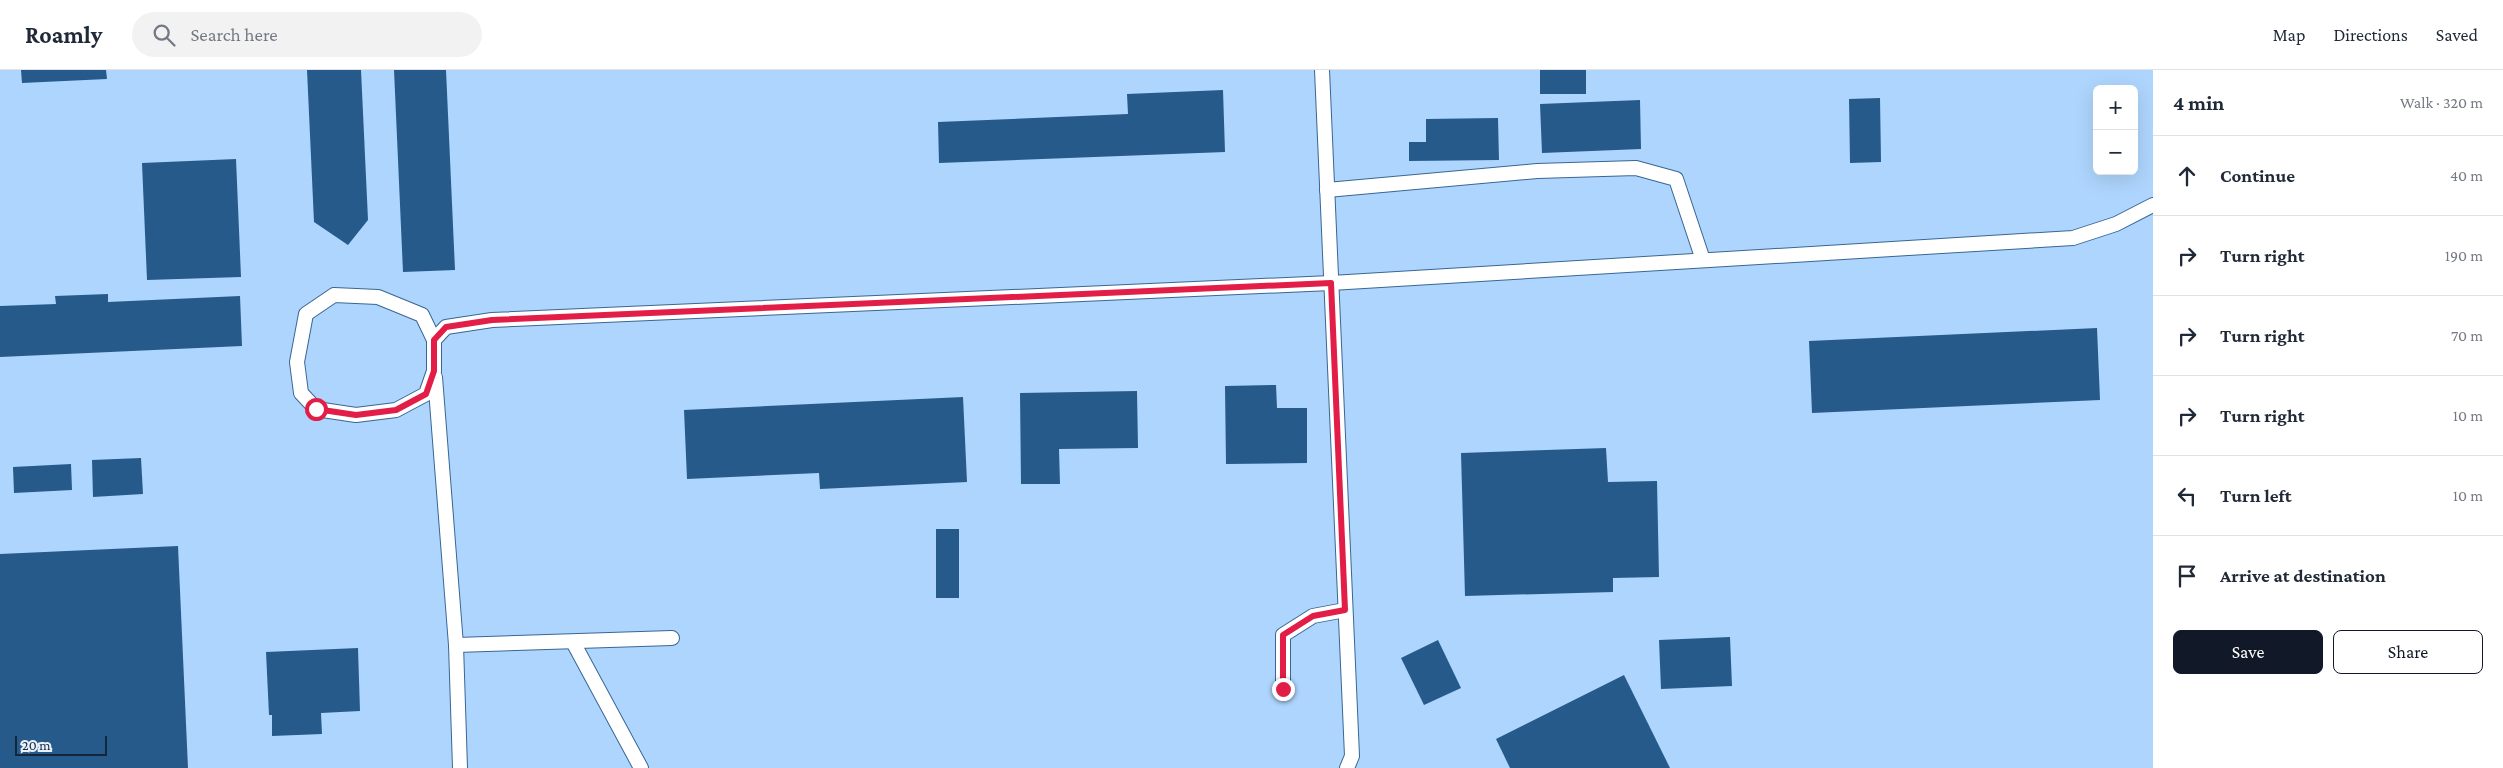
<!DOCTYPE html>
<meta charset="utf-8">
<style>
:root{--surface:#fff;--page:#f2f2f3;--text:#1f2937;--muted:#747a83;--line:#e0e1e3;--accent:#111827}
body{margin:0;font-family:"Crimson Pro",serif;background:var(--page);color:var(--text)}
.controls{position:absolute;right:15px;top:15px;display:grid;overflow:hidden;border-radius:8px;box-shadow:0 5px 20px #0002}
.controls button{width:45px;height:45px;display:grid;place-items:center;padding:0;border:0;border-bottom:1px solid var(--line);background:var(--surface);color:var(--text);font:25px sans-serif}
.scale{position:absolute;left:15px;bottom:12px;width:92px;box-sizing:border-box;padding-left:5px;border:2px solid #14273a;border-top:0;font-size:14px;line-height:18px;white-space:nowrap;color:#14273a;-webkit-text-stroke:4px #e9f2fd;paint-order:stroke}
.stop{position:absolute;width:15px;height:15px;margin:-11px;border:4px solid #e11d48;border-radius:50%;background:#fff}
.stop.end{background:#e11d48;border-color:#fff;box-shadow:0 1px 5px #0008}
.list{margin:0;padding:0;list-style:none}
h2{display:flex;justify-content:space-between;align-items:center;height:65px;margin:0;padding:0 20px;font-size:21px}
h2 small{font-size:16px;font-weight:400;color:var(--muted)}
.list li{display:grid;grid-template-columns:32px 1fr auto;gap:15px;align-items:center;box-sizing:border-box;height:80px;padding:0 20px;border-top:1px solid var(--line)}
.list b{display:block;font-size:19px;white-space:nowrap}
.list em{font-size:16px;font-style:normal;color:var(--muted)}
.actions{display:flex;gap:10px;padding:15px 20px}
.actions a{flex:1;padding:11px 0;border:1px solid var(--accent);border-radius:8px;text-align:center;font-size:18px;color:var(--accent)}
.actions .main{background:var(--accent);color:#fff}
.icon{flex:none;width:28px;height:28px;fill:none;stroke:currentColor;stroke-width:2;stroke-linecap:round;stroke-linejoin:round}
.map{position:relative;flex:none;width:2153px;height:698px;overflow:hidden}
header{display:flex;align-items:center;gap:30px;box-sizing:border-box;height:70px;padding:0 25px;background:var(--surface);border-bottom:1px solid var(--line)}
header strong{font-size:24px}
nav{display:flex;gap:28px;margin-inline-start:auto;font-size:18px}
.search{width:350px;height:45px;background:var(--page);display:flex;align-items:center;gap:12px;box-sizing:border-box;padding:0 18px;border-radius:28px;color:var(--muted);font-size:19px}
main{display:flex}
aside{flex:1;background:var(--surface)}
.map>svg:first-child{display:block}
</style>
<header>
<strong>Roamly</strong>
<div class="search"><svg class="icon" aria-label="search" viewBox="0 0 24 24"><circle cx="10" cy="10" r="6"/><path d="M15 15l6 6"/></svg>Search here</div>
<nav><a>Map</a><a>Directions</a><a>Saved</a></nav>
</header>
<main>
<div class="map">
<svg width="2153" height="698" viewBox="0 0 2153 698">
<rect width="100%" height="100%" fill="#aed5fd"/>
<g fill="#265a8b">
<path d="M21,0H106L107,9L22,13Z"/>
<path d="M307,0H361L368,150L348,175L314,152Z"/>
<path d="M394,0H446L455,200L403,202Z"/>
<rect x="1540" y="0" width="46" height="24"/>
<path d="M1223,20L1225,82L939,93L938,52L1128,44L1127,24Z"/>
<path d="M1880,28L1881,92L1850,93L1849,29Z"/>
<path d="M1640,30L1641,79L1542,83L1540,34Z"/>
<path d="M1498,48L1499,90L1409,91V72H1426V49Z"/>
<path d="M236,89L241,207L147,210L142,93Z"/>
<path d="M108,224V232L240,226L242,276L0,287V236L56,234L55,226Z"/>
<path d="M2097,258L2100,330L1812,343L1809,271Z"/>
<path d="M1276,315L1277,338H1307V393L1226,394L1225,316Z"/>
<path d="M1137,321L1138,378L1059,379L1060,414H1021L1020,323Z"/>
<path d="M963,327L967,412L820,419L819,403L687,409L684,340Z"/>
<path d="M1606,378L1608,412L1657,411L1659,507L1613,508V522L1465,526L1461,383Z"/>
<path d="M141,388L143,424L93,427L92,390Z"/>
<path d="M71,394L72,420L14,423L13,397Z"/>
<rect x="936" y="459" width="23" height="69"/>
<path d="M178,476L188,698H0V484Z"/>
<path d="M1730,567L1732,616L1661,619L1659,570Z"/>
<path d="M1438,570L1461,618L1424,635L1401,588Z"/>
<path d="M358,578L360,641L321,643L322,664L272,666V645H269L266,582Z"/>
<path d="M1624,605L1670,698H1510L1496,669Z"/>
</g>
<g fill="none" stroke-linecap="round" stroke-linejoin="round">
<g stroke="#396693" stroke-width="16">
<g id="service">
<path d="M1322,0L1352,686L1347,698"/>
<path d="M1327,120L1537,101L1636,98L1676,109L1703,190"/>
<path d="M434,270L422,245L378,227L334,225L306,244L297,292L301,323L316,339L356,345L396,340L426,324L434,301V270L446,257L492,250L1331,213L2073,168L2116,154L2153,135"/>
<path d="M435,307L456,575L460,698"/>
<path d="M573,572L641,698"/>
<path d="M456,575L672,568"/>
<path d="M1283,619V565L1313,546L1345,540"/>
</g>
</g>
<use href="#service" stroke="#fff" stroke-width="14"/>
</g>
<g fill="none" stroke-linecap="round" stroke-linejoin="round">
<path stroke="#e11d48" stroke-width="6" d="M316,339L356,345L396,340L426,324L434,301V270L446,257L492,250L1331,213L1345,540L1313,546L1283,565V619"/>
</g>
</svg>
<div class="controls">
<button>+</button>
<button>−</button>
</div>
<div class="scale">20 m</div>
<div class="stop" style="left:316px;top:339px"></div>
<div class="stop end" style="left:1283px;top:619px"></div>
</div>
<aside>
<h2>4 min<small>Walk · 320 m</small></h2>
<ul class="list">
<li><svg class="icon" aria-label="ahead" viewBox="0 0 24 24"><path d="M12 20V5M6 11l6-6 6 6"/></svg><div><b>Continue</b></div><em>40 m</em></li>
<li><svg class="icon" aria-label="right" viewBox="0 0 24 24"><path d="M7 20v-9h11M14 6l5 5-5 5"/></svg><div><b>Turn right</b></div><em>190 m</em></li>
<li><svg class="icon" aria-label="right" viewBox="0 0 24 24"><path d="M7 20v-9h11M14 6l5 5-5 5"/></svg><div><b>Turn right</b></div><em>70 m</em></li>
<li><svg class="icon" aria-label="right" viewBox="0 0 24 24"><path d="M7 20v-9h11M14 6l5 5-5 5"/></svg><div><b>Turn right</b></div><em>10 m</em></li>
<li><svg class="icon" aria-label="left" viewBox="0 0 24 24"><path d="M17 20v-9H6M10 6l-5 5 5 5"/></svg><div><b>Turn left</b></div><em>10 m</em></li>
<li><svg class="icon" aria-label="arrive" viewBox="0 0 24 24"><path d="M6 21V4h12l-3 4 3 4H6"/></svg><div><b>Arrive at destination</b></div></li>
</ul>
<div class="actions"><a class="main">Save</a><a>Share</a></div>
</aside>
</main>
